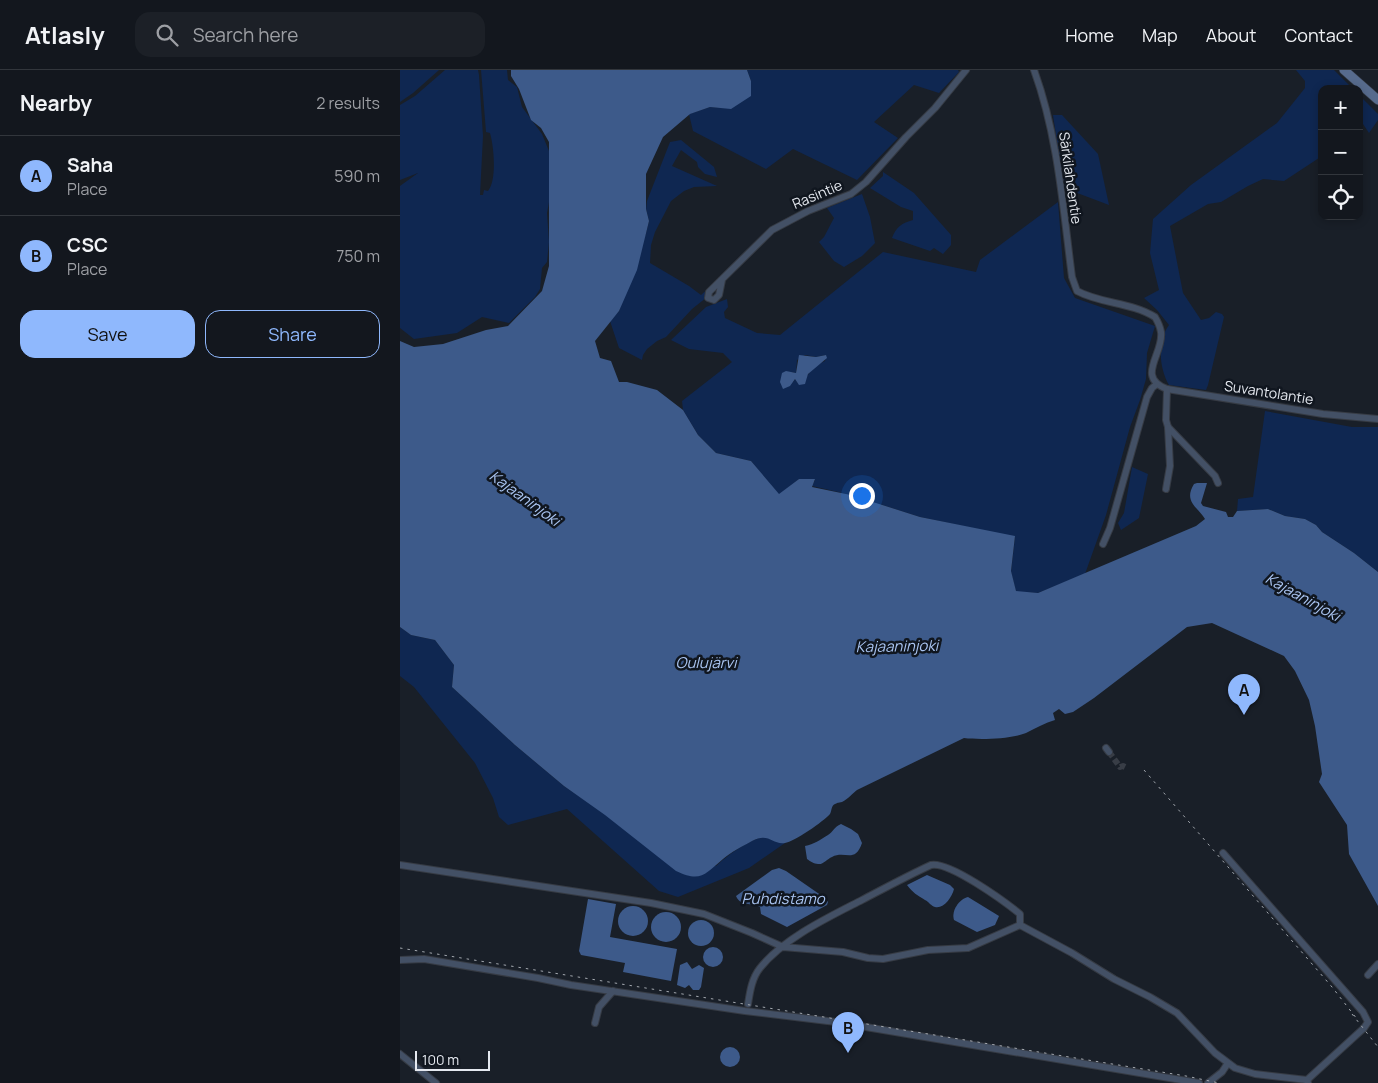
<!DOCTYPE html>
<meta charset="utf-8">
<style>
:root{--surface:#13171e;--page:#1c2027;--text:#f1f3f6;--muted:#9d9fa4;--line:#32363c;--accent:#8fb8fd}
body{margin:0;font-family:Manrope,sans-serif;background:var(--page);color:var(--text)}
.controls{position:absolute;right:15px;top:15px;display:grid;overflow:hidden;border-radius:10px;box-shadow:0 2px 8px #0003}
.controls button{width:45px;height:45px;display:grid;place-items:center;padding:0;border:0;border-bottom:1px solid var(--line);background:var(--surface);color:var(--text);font:25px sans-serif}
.scale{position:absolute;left:15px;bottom:12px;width:75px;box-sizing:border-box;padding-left:5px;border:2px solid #e5e9f0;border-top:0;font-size:14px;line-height:18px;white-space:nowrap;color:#e5e9f0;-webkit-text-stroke:4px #10161f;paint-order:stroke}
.you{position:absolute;left:461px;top:425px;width:18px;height:18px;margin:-12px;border:4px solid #fff;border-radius:50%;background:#1a73e8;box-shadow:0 0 0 8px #1a73e833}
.badge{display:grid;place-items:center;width:32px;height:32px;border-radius:50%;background:var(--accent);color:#111;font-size:16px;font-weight:700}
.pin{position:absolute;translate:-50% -41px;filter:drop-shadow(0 1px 2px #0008)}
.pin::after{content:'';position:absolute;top:26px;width:18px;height:15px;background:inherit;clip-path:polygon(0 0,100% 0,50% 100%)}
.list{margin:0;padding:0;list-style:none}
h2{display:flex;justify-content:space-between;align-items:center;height:65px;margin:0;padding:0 20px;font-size:21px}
h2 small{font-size:16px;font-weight:400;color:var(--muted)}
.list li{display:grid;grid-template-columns:32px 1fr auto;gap:15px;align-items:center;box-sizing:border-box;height:80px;padding:0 20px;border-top:1px solid var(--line)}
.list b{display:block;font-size:19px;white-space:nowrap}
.list p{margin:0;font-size:16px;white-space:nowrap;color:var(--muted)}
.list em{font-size:16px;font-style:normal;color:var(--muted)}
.actions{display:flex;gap:10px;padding:15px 20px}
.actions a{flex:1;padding:11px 0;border:1px solid var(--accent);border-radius:15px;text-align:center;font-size:18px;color:var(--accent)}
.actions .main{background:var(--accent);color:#111}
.icon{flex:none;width:28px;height:28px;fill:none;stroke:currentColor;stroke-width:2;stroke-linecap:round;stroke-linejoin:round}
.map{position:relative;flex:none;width:978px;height:1013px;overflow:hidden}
header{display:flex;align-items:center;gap:30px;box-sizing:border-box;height:70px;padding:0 25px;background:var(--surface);border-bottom:1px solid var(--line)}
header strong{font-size:24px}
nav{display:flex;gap:28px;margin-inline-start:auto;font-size:18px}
.search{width:350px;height:45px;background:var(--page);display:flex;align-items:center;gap:12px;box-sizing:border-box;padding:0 18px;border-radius:15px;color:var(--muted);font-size:19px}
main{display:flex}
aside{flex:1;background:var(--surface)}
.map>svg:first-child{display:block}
</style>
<header>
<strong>Atlasly</strong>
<div class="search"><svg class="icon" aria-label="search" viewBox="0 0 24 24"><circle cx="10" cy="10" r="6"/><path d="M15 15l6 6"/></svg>Search here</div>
<nav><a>Home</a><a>Map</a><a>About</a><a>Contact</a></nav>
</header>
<main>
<aside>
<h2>Nearby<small>2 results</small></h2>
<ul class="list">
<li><span class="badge">A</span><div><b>Saha</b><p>Place</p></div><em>590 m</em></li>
<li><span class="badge">B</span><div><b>CSC</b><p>Place</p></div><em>750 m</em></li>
</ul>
<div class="actions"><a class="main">Save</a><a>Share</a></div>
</aside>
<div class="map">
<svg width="978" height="1013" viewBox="0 0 978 1013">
<rect width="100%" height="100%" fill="#191f28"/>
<g fill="#0f2751" fill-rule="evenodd">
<path d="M0,0H39L13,23L0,32Z"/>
<path d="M45,0H78L79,5L83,66L80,125H83L84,120L88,121C97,110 94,77 90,63L86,62L81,0H107L108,10L117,17L122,37L142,64L149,81L150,127L147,143L149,172L147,192L142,198L140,219L135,227L109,253L82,247L57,263L14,269L0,258V116L18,103L0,110V35L15,26Z"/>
<path d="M347,0H558L559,2L539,23L514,15L474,52L498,68L457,110L393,79L366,99L293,61L289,44L310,37L331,38L351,11Z"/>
<path d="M896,0H934L953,19H922V64L919,77L922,86L884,111L863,109L848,116L821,132L808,134L770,156L783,223L801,250L809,248L816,242L822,244L824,247L808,315L806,320L769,315C759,298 757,271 769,255L757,240L744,228L759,220L750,183L753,149L791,115L877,53L905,18V11Z"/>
<path d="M959,25L978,44V50L969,63L959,48Z"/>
<path d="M653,45H662L698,84L709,135L664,118Z"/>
<path d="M281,70L314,97L317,107L305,104L298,97L297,92L281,80L272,96L317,116L294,117L284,121L271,131L255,162L251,175L250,193L289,216L301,225L310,217L307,227L292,239L266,267L257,271L247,279L243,285L242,290L219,278L210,251L219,241L246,163L249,151L246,139L247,131L270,72Z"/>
<path d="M483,102L514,123L551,165V175L543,184L534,178L530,181L492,168C496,157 502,153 513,150V141L501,137L470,118L483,106Z"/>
<path d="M462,124L470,147L475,173L462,186L444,197L434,191L419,172L424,167L434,148L427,138Z"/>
<path d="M658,132L664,208L675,228L755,256L747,283L746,309L740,330L730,357L706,445L685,504L638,523L616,522L611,502L615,467L520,447L451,425L412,416L415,410L399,409L379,425L351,391L316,383L298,365L283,340L282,331L332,292L323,283L289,279L271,270L306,237L327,229L328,237L324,242L325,248L357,263L380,265L483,182L576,202L580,190ZM405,285L416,287L426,285L425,291C417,294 406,303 406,311L398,313L395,309L393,312L390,302L396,303L397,290Z"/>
<path d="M865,341L952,357H978V502L954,483L922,462L916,455L905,449L885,446L868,439L837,441L838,429L853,427Z"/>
<path d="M732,397L748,404L739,448L721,460L718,453L724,443Z"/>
<path d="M0,557L11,565L35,570L54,595L52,617L115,675L164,716L205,744L316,796C325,787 355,764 369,767C375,769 379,772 385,773L349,798L278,827L259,821L167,739L108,755L99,747L93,728L75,693L14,617L0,606Z"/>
</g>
<g fill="#3d5a8a">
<path d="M111,0H347L351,11V26L331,39L310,37L290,44L263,67L246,104V139L249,151L237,200L219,241L195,271L200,288L211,291L219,312H227L257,320L283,340L298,365L316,383L351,391L379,424L399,409H415L412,417L451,425L520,447L615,466L611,501L616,521L638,523L796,456L805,449C798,437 783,432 794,414L797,413H807L801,433L803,436L826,442L828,447H833L837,441L868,439L885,446L905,449L916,455L922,462L954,483L978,502V836L949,784L947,755L919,712L922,704L915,656L909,630L895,601L884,586L812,553L787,557L694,628L673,642L665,644L659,639L653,643L655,650C645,653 636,658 626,663C611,669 580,670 564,668L457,720C453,723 448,729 442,732C438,733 439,732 435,734C431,736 432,740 430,744C424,751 394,772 385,773C372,775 369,762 352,771C343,776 331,782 323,789C305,804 301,813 276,801L205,745L164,716L115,675L52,617L54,595L35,570L11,565L0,557V271L14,277L43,274L86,260L108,256L142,221L149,196V72L141,58L131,50L119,19L111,6Z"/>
<path d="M399,285L416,287L426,285L427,288L408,304L405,314L399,315L395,309L390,316L383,319L380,312L382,303L386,301L396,303Z"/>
<path d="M441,754L451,759L458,764L462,773C455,794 445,780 432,787C427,789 423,795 418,794C414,794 410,791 407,789L405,776C414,774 420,770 428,765C433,762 434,757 441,754Z"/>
<path d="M379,798L386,801L425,828L428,832L427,835L387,857L361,844L360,837C351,832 341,837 336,826L372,800Z"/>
<path d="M527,805L550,815L554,819C552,827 544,839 535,837C531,836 529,832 525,830C516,824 514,824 507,815Z"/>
<path d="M568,827L599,846L595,855L577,862L554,850C551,841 559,829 568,827Z"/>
<path d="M188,829L216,834L210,867L277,879L271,911L223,902L225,893L181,885L179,881Z"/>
<circle cx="233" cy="851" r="15"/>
<circle cx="266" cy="857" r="15"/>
<circle cx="301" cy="863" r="13"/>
<circle cx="313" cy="887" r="10"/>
<path d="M287,892L292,899L299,895L304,898L301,917L299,920H293L289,915L285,918L277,915L280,895Z"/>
<circle cx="330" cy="987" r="10"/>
</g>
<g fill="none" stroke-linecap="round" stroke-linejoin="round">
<path stroke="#383d46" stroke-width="6" stroke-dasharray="6 3" stroke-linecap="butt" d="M709,682L720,697L723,696L725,697"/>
<g stroke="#363b44" stroke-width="8">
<g id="street">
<path d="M634,0C658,66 663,138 672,207L677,221C701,234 731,232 755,247C758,252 760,256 761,262C764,284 735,307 767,319L923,344L978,349"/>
<path d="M322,210L319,225L314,230L308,228L309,222L372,160L408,141L451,124L466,112L506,67L535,38L566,0"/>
<path d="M767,319L766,350L768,357L815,406L818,413"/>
<path d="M766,419L770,396L768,357"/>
<path d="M703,474L710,458L747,327L752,318L757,314"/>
<path d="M706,678L709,682"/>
<path d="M823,783L963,942L968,952L964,958L907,1010L908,1013"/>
<path d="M0,795L251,833L304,844L352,863L383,877L443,882L468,888L483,889L528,880L568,878L620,855V844C604,831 549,791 531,795C507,806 485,818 462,830C429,847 384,868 360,898C352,908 350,921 348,934"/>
<path d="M620,855L672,883L714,909L750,927L777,943L815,983L835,998L855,1004L907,1010"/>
<path d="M0,890L24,889L138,908L171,915L345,941L436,952L799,1013"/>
<path d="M968,905L978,894"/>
<path d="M195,953L199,937L213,921"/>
<path d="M0,984L36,1013"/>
<path d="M808,1013L822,1002L828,993"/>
</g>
</g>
<g stroke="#363b44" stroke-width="10">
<path id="secondary" d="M944,0L978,30"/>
</g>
<use href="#street" stroke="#435065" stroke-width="6"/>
<use href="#secondary" stroke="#576b8d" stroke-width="9"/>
<g stroke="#a3a8af" stroke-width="1" stroke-dasharray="2.5 5" stroke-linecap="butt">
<path d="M744,700L932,917L957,949"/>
<path d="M0,878L786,1006L819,1013"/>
<path d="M952,944L978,977"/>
</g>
</g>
<g text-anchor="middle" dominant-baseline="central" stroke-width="5" stroke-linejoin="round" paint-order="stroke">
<g font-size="14" fill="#e5e9f0" stroke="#10161f">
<text transform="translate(671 108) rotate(82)">Särkilahdentie</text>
<text transform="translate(417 124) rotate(-23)">Rasintie</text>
<text transform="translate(869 322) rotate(9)">Suvantolantie</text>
</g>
<g font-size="15" font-style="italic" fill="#aac5f2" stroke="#10161f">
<text transform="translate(125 428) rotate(36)">Kajaaninjoki</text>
<text transform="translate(903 527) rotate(29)">Kajaaninjoki</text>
<text transform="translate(497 576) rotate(-1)">Kajaaninjoki</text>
<text x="306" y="592">Oulujärvi</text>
<text x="383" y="828">Puhdistamo</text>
</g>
</g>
</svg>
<div class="controls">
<button>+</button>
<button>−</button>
<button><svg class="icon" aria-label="locate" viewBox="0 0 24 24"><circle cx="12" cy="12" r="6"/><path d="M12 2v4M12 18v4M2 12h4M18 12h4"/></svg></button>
</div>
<div class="scale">100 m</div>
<div class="you"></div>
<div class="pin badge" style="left:844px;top:645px">A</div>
<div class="pin badge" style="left:448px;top:983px">B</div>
</div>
</main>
